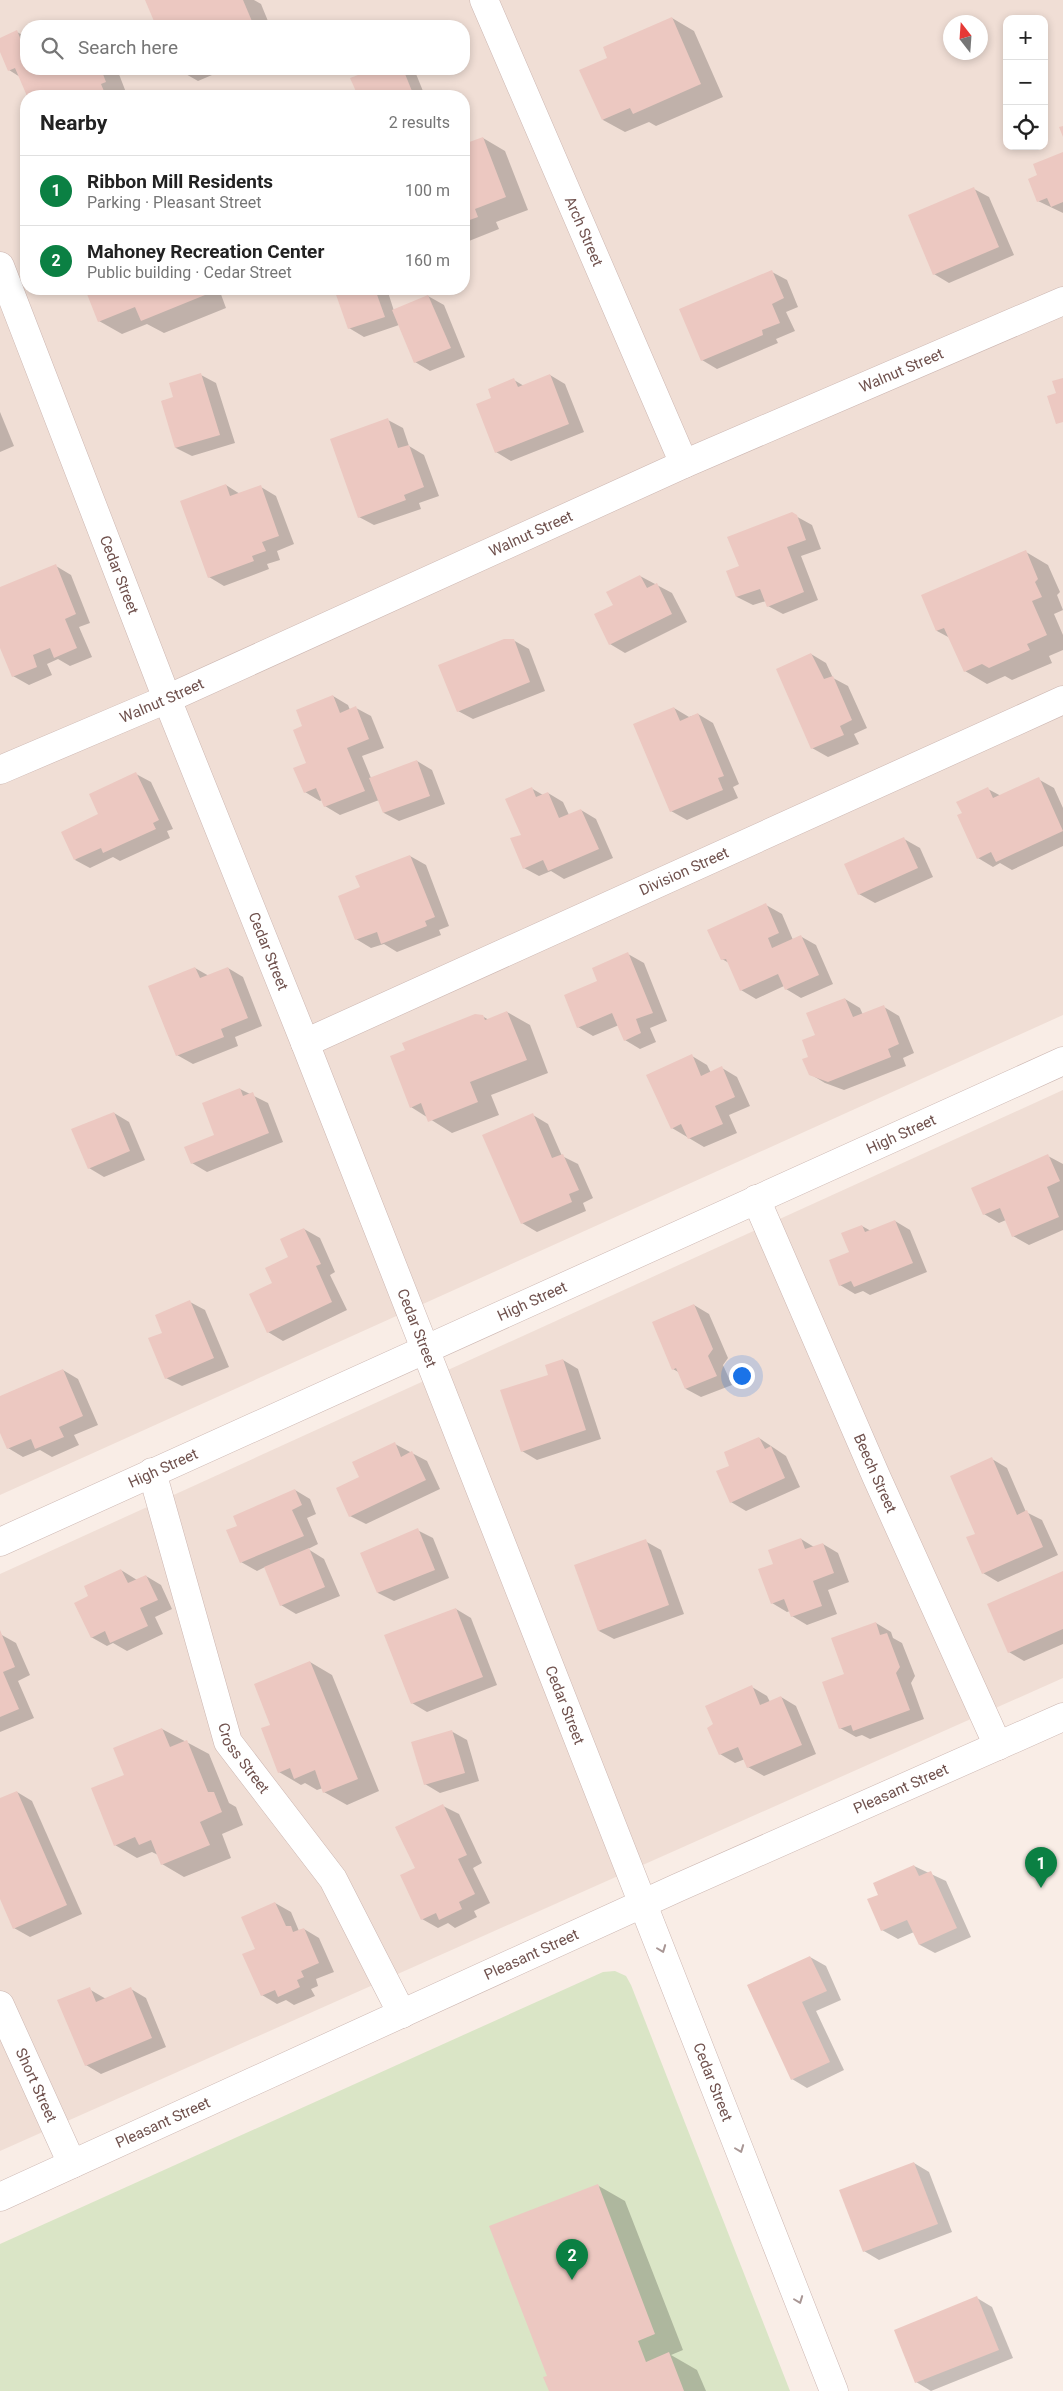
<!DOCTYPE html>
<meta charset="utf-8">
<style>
:root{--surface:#fff;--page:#f6f6f6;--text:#222;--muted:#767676;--line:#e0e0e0;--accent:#0b8043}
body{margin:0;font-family:Roboto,sans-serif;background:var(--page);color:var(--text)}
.controls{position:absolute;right:15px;top:15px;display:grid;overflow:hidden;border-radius:10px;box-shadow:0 2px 8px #0003}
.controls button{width:45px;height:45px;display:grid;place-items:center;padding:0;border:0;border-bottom:1px solid var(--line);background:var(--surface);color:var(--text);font:25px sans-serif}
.compass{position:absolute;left:943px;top:15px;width:45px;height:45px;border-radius:50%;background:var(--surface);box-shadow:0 2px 8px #0003;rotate:343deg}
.you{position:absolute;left:741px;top:1375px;width:18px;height:18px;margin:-12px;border:4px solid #fff;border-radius:50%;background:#1a73e8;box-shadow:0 0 0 8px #1a73e833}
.badge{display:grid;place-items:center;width:32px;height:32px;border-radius:50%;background:var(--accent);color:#fff;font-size:16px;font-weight:700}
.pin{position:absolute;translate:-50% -41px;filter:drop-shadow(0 1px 2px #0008)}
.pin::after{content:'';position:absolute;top:26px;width:18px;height:15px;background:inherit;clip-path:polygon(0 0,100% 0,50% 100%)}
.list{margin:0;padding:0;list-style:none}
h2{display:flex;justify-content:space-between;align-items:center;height:65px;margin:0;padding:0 20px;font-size:21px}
h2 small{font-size:16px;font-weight:400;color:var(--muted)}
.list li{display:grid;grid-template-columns:32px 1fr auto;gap:15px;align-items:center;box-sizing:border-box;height:70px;padding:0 20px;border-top:1px solid var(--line)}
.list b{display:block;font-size:19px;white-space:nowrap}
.list p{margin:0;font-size:16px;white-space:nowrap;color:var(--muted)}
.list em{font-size:16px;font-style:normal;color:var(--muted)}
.icon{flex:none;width:28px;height:28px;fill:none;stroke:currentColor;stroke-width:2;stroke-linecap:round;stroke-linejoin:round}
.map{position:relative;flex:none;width:1063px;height:2391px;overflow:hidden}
.search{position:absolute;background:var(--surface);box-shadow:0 2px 8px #0003;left:20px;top:20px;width:450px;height:55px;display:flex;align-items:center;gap:12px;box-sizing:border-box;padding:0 18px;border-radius:20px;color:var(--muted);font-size:19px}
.panel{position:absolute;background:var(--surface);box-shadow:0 2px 8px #0003;left:20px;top:90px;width:450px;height:205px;border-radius:20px}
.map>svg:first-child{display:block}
</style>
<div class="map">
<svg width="1063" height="2391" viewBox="0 0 1063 2391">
<rect width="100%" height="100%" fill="#f9ede6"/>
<g fill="#f0ded5" fill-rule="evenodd">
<path d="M0,0H1063V1015L0,1495ZM1007,19H1044V146H1007ZM950,22H980V52H950ZM26,26H464V69H26ZM26,96H464V289H26Z"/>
<path d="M1063,1090V1678L0,2151V1574Z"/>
</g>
<path fill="#dae5c6" d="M615,1971L626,1976L631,1985L790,2391H0V2244L603,1972Z"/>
<g fill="#0003">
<path d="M147,0H254L261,4L270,26H158Z"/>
<path d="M672,18L694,31L723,97L656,126L649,122L625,132L603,120L609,58Z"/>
<path d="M17,32L26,37V69H117L127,95L28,96L20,77L9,70L0,49V39Z"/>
<path d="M177,69H226L198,81Z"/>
<path d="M378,69H414L425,96H359L352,79Z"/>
<path d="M483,138L505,151L528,210L496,222L499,229L464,243V145Z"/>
<path d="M1063,154V213L1038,201L1039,176Z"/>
<path d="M974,189L989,197L1014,255L949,283L934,274Z"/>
<path d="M772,272L787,280L798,307L786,312L795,331L776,339L778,343L717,369L702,360Z"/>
<path d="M86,289H219L226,308L164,333L147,324L122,334L99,321Z"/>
<path d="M335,289H387L394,311L428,296L444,305L465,357L430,371L415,362L399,325L364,337L349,328Z"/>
<path d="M201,375L216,383L235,443L192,456L176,448L162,401L174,398Z"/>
<path d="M550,375L565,384L584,432L511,461L496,452L493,399L514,380L524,386Z"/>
<path d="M0,412L14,446L0,452Z"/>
<path d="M388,420L403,428L409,446L424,455L439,496L419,503L421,509L374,525L359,517Z"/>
<path d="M226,485L240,494L261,487L276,496L294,544L277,551L280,560L267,564L269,569L224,586L209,577Z"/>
<path d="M792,514L812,525L821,549L801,556L818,600L783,614L768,606L766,601L753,605L737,597L728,571L740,567Z"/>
<path d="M1026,552L1048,565L1060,592L1057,595L1063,610L1054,614L1063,635V650L1049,656L1052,663L1012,680L1005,676L987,684L965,671L950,638L937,631L923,596Z"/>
<path d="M56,566L71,575L90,623L79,627L92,657L70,666L58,659L47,664L52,675L29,685L13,676L0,644V589Z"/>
<path d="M640,576L672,593L687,622L625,653L610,644L614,606Z"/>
<path d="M513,640L529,649L545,691L473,719L458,711Z"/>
<path d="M811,654L826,663L833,678L848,686L867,728L854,734L859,744L828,757L812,748Z"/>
<path d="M333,696L348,705L350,710L356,708L371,716L384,748L362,756L371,778L417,761L432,770L445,804L399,821L384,813L379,800L340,815L325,806L322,800L320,801L305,792L308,764L304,727Z"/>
<path d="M674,708L689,717L698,714L713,723L739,784L733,787L738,798L687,820L671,811Z"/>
<path d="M136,774L151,782L173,829L167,831L170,838L120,861L113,857L90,868L75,860L100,815Z"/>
<path d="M1038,779L1054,788L1063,808V846L1012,870L1000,863L993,867L978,858L963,814L988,789L1001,796Z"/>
<path d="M531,788L543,795L548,793L563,802L569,815L581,810L596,819L613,858L564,879L551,871L539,876L524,868L522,835Z"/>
<path d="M904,839L920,848L933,877L875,903L859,894Z"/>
<path d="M410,856L426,865L449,926L439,930L441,935L397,952L384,944L371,948L356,939L361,888Z"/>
<path d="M766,905L782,914L793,940L800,936L816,945L833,984L801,998L786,989L784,986L756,999L741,990L729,963L722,959Z"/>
<path d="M628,954L644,963L667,1021L650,1028L656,1042L640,1049L625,1040L619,1025L593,1036L578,1027L599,982Z"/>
<path d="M195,968L209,976L228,968L243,977L262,1026L235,1037L238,1046L193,1064L177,1055Z"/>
<path d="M845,999L860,1008L863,1015L884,1007L899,1016L914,1053L903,1058L906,1066L844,1090L825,1083L810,1074V1058L816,1035Z"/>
<path d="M507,1012L530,1025L548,1073L491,1095L499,1115L452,1133L411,1107L407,1051L482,1016L489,1020Z"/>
<path d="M692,1056L707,1065L711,1073L722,1068L737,1077L750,1106L729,1115L737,1133L704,1147L672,1128Z"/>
<path d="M240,1089L268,1103L283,1142L207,1172L192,1163L216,1135Z"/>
<path d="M114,1113L129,1122L145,1160L104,1177L89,1168Z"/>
<path d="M533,1115L548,1124L562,1156L578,1164L593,1198L583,1203L586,1211L537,1232L522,1223Z"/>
<path d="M1048,1156L1063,1164V1230L1029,1245L1013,1236L1006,1220L999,1223L984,1214Z"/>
<path d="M895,1221L910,1230L927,1272L870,1295L863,1291L855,1294L840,1285L862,1226L871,1231Z"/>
<path d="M304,1229L320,1238L335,1272L330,1275L347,1310L283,1341L268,1332L274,1284Z"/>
<path d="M190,1302L205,1310L229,1367L182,1386L166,1378L164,1333Z"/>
<path d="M694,1305L709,1314L728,1358L723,1365L732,1385L701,1397L686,1389L680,1373L673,1369Z"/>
<path d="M563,1360L578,1369L601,1439L537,1460L522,1451L549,1376Z"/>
<path d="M63,1370L78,1379L98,1425L74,1435L79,1445L52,1457L40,1450L23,1457L8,1448L0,1430V1397Z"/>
<path d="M759,1438L786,1456L800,1487L746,1511L731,1502V1466Z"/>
<path d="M395,1444L427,1461L440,1489L366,1524L350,1516L360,1478Z"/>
<path d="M992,1459L1007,1468L1026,1512L1042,1520L1058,1555L998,1582L983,1573L977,1534Z"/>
<path d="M295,1490L310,1499L316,1514L307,1518L318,1544L308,1549L324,1559L340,1596L296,1614L281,1605L265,1567L257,1571L241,1562L238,1526Z"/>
<path d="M417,1530L433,1538L449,1578L394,1601L378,1593L362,1553Z"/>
<path d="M801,1539L814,1547L823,1544L838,1553L849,1582L828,1590L837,1614L807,1625L792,1616L790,1611L787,1612L772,1603L774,1564Z"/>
<path d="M645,1541L661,1550L684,1614L614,1639L599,1631Z"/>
<path d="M121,1570L137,1580L146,1576L161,1585L172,1609L155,1617L163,1634L127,1651L113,1643L107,1646L91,1637L90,1597Z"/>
<path d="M1063,1573V1644L1024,1661L1009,1652Z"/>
<path d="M456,1609L471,1618L497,1685L427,1712L412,1703Z"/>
<path d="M876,1623L891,1632L893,1638L902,1643L915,1676L911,1683L924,1719L870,1739L862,1735L856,1737L840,1728L846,1674Z"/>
<path d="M0,1634L16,1643L30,1675L18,1681L34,1718L0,1732Z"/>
<path d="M310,1662L332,1675L379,1791L347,1805L324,1792L323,1788L317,1790L305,1783L301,1785L279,1772L272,1725Z"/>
<path d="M752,1687L767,1696L770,1702L781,1697L796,1706L816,1754L764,1776L748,1767L745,1759L735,1763L720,1754L715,1725Z"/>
<path d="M162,1729L209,1754L229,1803L236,1807L243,1825L222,1834L231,1858L184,1877L162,1864L158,1855L152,1852L137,1858L115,1845L126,1775Z"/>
<path d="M451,1731L467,1740L479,1781L440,1793L425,1784Z"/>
<path d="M17,1792L32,1801L82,1914L30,1937L14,1928L0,1896V1799Z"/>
<path d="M443,1806L459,1814L482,1863L473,1868L490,1903L474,1911L477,1917L455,1928L448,1923L438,1928L422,1919L402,1875L416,1869Z"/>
<path d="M914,1866L946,1881L971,1937L935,1953L920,1945L914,1932L898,1939L882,1930L880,1895Z"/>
<path d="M275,1903L291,1912L299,1931L304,1929L319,1938L334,1972L316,1979L318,1986L311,1989L315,1996L294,2005L286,2000L277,2004L262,1995L256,1950Z"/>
<path d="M810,1957L826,1966L841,2000L816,2011L844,2070L807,2088L792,2079L748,1986Z"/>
<path d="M89,1989L106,1999L131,1989L146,1998L166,2047L101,2074L86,2065Z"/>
<path d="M914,2163L929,2172L952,2232L879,2260L864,2251Z"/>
<path d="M597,2185L625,2201L683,2350L671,2355L697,2370L706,2391H550L549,2376Z"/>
<path d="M977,2298L992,2307L1013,2358L931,2391L916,2382Z"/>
</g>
<g fill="#ecc8c1">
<path d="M145,0H243L254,26H156Z"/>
<path d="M672,17L701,84L633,114L630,108L602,120L579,70L607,58L603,47Z"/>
<path d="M17,30L22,43L26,41V69H101L106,82L101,84L106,96H27L15,68L8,71L0,52V38Z"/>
<path d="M374,69H403L414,96H358L350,78Z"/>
<path d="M1063,126V137L1059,127Z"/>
<path d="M483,137L506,197L475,209L478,217L464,222V144Z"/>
<path d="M1063,152V202L1051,207L1047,198L1037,202L1028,179L1037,175L1033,164Z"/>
<path d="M974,187L999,247L933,275L908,215Z"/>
<path d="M772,270L784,298L772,304L780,323L762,330L763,335L701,361L679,309Z"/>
<path d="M85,289H202L205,295L141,321L135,307L98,322Z"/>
<path d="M334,289H375L385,317L348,329Z"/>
<path d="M428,295L451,348L414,363L392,310Z"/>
<path d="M201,373L220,435L175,448L161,401L173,397L169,383Z"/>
<path d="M550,374L569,424L495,453L476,404L491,398L488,389L514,378L518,387Z"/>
<path d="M1063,378V422L1056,424L1047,396L1056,393L1052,381Z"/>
<path d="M388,418L398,448L409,445L424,487L404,495L406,500L358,518L330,439Z"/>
<path d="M226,484L230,496L261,485L279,536L262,542L266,551L252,556L254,561L208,578L180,501Z"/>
<path d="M792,512L797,515L806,540L787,547L804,592L767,607L760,589L736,597L726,571L739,566L727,537Z"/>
<path d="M1026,550L1038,579L1035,582L1042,597L1032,601L1047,635L1027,644L1030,650L989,668L982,664L964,672L944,628L936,631L921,595Z"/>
<path d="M56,564L76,614L65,619L77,648L54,658L50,648L33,655L37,667L12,677L0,648V587Z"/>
<path d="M640,575L647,588L657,583L672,614L609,645L594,614L613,605L606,592Z"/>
<path d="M504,639H514L530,682L457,712L438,665Z"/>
<path d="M811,653L824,679L833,676L852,720L840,726L844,735L811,749L776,669Z"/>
<path d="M333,695L340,713L356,706L369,739L347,748L365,791L324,807L316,788L304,793L293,768L306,763L293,730L302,726L296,710Z"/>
<path d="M674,707L680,721L698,713L724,776L718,778L723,790L670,812L633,724Z"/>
<path d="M417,760L430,796L383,813L369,778Z"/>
<path d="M136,772L159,820L153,823L156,829L103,853L101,848L74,860L61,832L98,814L89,794Z"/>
<path d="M1039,777L1063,831L996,862L991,852L977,859L957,815L962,813L956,802L988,787L993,798Z"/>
<path d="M532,787L536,797L548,792L559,818L581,809L599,849L548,871L543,860L523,869L510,838L521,835L505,799Z"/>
<path d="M904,837L918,868L858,895L844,864Z"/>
<path d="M410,855L435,917L425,921L427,926L381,944L377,932L355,940L338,896L360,887L355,876Z"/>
<path d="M766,903L779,933L768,938L772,948L801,935L819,975L785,990L778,974L740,991L726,959L721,960L707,930Z"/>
<path d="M628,952L653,1013L636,1019L641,1033L624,1041L612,1013L577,1028L564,995L597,981L592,968Z"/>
<path d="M195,967L200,978L228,967L248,1018L221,1029L224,1037L176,1056L148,986Z"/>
<path d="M845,998L853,1017L884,1005L899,1044L888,1049L891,1057L828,1082L809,1075L802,1059L808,1057L802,1040L815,1035L806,1013Z"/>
<path d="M507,1011L527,1060L470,1082L478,1102L428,1122L421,1103L410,1108L390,1056L405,1050L402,1043L475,1014L483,1015L485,1020Z"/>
<path d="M692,1054L701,1076L722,1066L735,1097L715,1106L723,1124L688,1139L681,1124L671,1129L646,1075Z"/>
<path d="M240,1088L243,1096L253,1092L269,1133L191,1164L184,1147L214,1135L202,1103Z"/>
<path d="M114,1112L130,1151L88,1169L71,1129Z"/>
<path d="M533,1113L552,1158L563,1154L579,1190L569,1194L572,1202L521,1224L482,1135Z"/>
<path d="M1048,1154L1060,1181L1047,1187L1059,1217L1012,1237L1000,1208L983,1215L971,1188Z"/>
<path d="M895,1220L913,1263L854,1287L851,1281L839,1286L829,1260L849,1252L841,1233L862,1225L865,1232Z"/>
<path d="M304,1228L321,1264L316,1266L332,1302L267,1333L249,1294L272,1283L265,1268L288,1257L280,1239Z"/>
<path d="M190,1300L214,1358L165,1379L148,1338L162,1333L155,1315Z"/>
<path d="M694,1304L713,1349L708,1356L717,1376L685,1389L676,1368L672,1370L652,1322Z"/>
<path d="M563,1359L586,1430L521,1452L500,1390L548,1375L545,1365Z"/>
<path d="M63,1369L83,1416L59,1427L64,1437L35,1449L31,1439L7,1449L0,1433V1396Z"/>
<path d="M759,1437L765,1449L771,1446L785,1478L730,1503L716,1471L729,1466L724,1452Z"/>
<path d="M395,1442L401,1457L412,1451L426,1480L349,1517L336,1488L359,1477L352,1462Z"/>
<path d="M992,1457L1017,1515L1027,1510L1043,1547L982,1574L966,1537L975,1534L950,1476Z"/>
<path d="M295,1489L302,1505L292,1510L304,1536L240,1563L226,1530L237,1526L233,1516Z"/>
<path d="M418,1528L435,1570L377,1593L360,1553Z"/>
<path d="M801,1538L805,1549L823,1543L834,1573L813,1581L822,1606L791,1617L784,1599L771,1604L758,1569L773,1564L768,1550Z"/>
<path d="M646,1539L669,1605L598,1631L574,1565Z"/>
<path d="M309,1548L325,1587L280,1606L264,1567Z"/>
<path d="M121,1569L128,1583L146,1575L158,1600L140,1608L148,1626L110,1643L105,1631L91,1638L74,1603L88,1596L84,1586Z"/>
<path d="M1063,1571V1629L1008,1653L987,1604Z"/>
<path d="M456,1608L483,1677L411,1704L384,1635Z"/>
<path d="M876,1622L880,1635L887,1633L900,1667L896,1673L910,1710L853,1731L851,1725L839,1729L822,1682L844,1674L831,1638Z"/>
<path d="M0,1630L15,1667L3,1672L19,1709L0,1717Z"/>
<path d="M310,1661L358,1779L323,1793L315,1770L294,1779L290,1768L278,1773L261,1728L270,1725L254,1684Z"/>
<path d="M752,1685L760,1705L781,1696L802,1745L747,1768L738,1747L719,1755L707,1728L713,1724L705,1706Z"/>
<path d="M162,1728L170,1747L187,1740L208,1792H214L222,1812L200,1822L210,1845L161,1865L151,1840L139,1845L135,1837L114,1846L91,1788L124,1775L113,1748Z"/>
<path d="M452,1730L465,1773L424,1785L411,1742Z"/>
<path d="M17,1791L67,1905L13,1929L0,1899V1798Z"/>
<path d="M443,1804L467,1855L458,1859L475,1894L459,1902L462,1909L439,1920L436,1913L421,1920L400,1875L415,1868L395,1827Z"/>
<path d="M914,1865L919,1876L931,1871L957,1928L919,1945L907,1920L881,1931L867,1899L878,1895L873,1883Z"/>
<path d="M275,1902L286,1926H291L293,1932L304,1928L319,1963L301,1971L304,1977L297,1980L300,1987L278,1997L275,1990L261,1996L242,1954L255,1949L241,1917Z"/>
<path d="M810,1956L827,1991L802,2002L830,2062L791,2080L747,1985Z"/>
<path d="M90,1987L96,2002L131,1987L152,2038L85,2066L57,2000Z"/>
<path d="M914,2162L938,2224L863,2252L839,2190Z"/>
<path d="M598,2184L655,2334L638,2341L646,2362L669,2352L684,2391H549L543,2377L547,2376L489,2226Z"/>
<path d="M977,2296L999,2350L915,2383L894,2330Z"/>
</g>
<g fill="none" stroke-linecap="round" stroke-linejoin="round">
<g stroke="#ccb6b1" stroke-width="29">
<g id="minor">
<path id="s1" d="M484,0L684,464"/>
<path id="s2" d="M0,266L167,699L305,1043L834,2391"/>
<path id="s3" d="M0,770L167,699L684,464L1063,301"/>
<path id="s4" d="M305,1043L1063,700"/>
<path id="s5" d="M756,1199L876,1476L998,1746"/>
<path id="s6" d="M152,1472L228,1742L333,1879L402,2014"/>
<path id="s7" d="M0,1542L1063,1061"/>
<path id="s8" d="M0,2005L72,2164"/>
<path id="s9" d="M0,2197L677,1888L1063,1717"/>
</g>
</g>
<use href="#minor" stroke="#fff" stroke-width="28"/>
</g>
<defs><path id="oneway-chevron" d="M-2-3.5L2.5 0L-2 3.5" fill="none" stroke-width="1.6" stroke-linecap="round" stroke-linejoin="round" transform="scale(1.25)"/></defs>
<g stroke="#a99795">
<use href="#oneway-chevron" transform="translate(662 1949) rotate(69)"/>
<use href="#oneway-chevron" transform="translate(740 2149) rotate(69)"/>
<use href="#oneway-chevron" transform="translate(799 2300) rotate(69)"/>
</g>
<g text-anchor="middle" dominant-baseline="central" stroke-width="4.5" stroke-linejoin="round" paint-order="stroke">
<g font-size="15" fill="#70524e" stroke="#fdf2ec">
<text stroke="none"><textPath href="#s1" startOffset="252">Arch Street</textPath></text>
<text stroke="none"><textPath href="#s3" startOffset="986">Walnut Street</textPath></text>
<text stroke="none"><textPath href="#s3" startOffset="581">Walnut Street</textPath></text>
<text stroke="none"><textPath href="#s2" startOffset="331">Cedar Street</textPath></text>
<text stroke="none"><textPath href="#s3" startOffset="176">Walnut Street</textPath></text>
<text stroke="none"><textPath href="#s4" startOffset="416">Division Street</textPath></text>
<text stroke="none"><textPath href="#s2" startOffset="736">Cedar Street</textPath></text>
<text stroke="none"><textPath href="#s7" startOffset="989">High Street</textPath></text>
<text stroke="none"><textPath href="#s7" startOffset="584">High Street</textPath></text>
<text stroke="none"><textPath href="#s2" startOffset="1141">Cedar Street</textPath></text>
<text stroke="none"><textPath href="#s7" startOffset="179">High Street</textPath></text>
<text stroke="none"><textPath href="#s5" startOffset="299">Beech Street</textPath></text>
<text stroke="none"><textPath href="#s2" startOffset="1546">Cedar Street</textPath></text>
<text stroke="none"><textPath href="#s6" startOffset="302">Cross Street</textPath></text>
<text stroke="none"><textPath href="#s9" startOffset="989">Pleasant Street</textPath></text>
<text stroke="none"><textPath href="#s9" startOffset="584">Pleasant Street</textPath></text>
<text stroke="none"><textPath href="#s2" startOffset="1951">Cedar Street</textPath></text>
<text stroke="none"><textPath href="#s8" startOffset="88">Short Street</textPath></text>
<text stroke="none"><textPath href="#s9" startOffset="179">Pleasant Street</textPath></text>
</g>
</g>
</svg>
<div class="controls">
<button>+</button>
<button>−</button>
<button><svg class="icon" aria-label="locate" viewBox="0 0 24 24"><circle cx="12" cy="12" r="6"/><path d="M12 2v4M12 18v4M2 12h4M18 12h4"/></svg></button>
</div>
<svg class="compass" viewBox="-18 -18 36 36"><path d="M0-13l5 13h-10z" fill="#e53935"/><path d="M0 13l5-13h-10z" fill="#767676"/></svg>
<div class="you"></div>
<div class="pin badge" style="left:1041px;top:1888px">1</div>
<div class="pin badge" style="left:572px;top:2280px">2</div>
<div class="search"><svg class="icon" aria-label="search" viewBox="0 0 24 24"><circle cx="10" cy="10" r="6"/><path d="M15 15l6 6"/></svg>Search here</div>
<section class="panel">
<h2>Nearby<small>2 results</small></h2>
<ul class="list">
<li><span class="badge">1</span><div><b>Ribbon Mill Residents</b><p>Parking · Pleasant Street</p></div><em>100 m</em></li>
<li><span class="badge">2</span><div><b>Mahoney Recreation Center</b><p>Public building · Cedar Street</p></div><em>160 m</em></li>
</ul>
</section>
</div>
